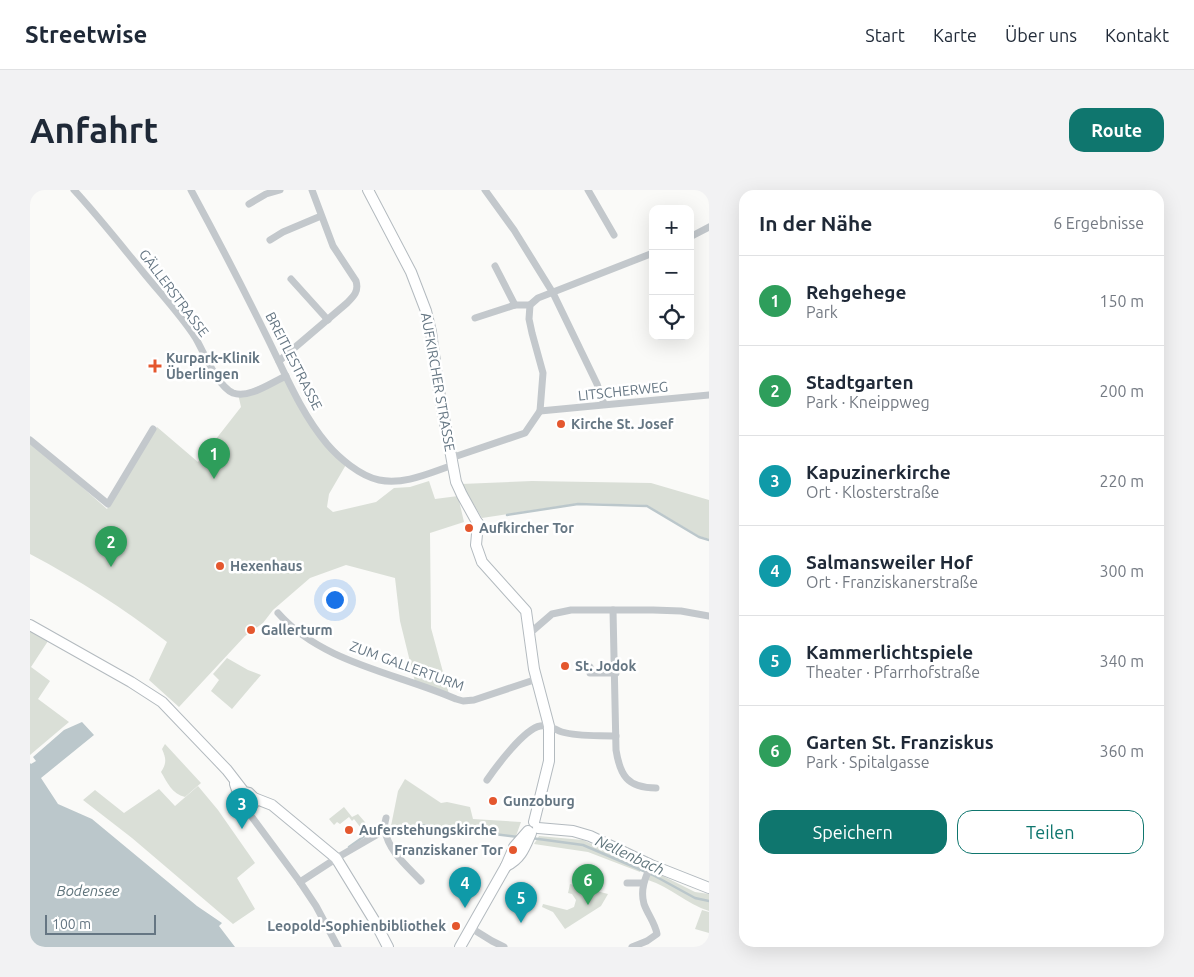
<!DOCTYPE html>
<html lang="de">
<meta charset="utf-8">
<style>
:root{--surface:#fff;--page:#f2f2f3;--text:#1f2937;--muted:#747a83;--line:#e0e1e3;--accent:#0f766e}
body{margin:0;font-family:Ubuntu,sans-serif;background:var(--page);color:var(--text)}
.controls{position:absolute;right:15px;top:15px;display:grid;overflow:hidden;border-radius:10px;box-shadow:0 5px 20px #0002}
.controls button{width:45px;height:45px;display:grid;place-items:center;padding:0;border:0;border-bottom:1px solid var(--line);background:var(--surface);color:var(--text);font:25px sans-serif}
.scale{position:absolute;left:15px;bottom:12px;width:111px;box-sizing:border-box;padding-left:5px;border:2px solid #657683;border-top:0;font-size:14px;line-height:18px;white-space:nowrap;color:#657683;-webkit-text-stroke:4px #fff;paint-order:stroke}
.you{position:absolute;left:304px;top:409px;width:18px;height:18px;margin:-12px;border:4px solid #fff;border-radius:50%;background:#1a73e8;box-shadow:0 0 0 8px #1a73e833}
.badge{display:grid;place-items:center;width:32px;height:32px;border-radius:50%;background:var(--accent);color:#fff;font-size:16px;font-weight:700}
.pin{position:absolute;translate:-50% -41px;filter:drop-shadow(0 1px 2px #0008)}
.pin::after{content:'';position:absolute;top:26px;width:18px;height:15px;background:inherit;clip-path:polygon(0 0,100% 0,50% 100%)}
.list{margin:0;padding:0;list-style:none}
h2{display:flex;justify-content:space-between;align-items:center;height:65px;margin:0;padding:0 20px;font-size:21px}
h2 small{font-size:16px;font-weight:400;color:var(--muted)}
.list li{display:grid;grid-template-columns:32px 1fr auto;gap:15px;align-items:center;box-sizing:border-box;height:90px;padding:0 20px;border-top:1px solid var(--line)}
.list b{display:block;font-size:19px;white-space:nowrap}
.list p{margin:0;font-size:16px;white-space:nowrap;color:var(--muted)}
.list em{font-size:16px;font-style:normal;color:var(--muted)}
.actions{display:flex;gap:10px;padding:15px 20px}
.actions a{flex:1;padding:11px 0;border:1px solid var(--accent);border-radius:15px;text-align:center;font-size:18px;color:var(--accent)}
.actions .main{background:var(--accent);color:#fff}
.icon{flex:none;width:28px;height:28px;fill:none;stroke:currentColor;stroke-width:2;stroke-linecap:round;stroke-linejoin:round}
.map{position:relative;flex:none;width:679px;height:757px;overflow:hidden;border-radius:15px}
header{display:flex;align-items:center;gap:30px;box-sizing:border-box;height:70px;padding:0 25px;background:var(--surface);border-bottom:1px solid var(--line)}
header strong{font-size:24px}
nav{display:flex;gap:28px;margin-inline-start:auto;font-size:18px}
.intro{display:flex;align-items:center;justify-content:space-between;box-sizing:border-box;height:120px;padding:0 30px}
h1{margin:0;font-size:35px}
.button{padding:12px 22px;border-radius:15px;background:var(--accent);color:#fff;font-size:18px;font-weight:700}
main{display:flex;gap:30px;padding:0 30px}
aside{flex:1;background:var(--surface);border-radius:15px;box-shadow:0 5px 20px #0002}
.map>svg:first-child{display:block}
</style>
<header>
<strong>Streetwise</strong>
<nav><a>Start</a><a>Karte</a><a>Über uns</a><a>Kontakt</a></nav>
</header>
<div class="intro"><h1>Anfahrt</h1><a class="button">Route</a></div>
<main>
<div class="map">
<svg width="679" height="757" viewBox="0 0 679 757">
<rect width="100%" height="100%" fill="#fafaf8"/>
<g fill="#dadfd7">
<path d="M256,186L282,232L317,273L299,304L297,317L303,322L346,312L364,298L380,297L399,291L405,309L428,306L434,332L400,343L401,438L419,504L385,492L370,431L365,388L316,375L280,388L243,420L233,433L215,446L149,517L119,490L137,452C93,418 49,390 0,364V254L18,267L77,319L127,237L168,272L211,217L208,204Z"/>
<path d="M502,291L621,293L679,310V349L669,346L617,315L550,313L452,328L431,294Z"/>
<path d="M0,441L18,451L1,477L20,491L8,509L39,532L0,565Z"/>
<path d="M197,468L218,480L231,485L202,519L181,501L189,490L183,484Z"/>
<path d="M135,554L171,593L155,607C142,604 137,592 131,582C137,573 136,568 132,559Z"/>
<path d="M375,589L411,613L417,612L440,617L443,629L491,632L486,646L361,636L368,601Z"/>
<path d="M168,596L188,620L225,673L207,688L225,719L203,734L102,648L53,610L65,600L94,623L129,599L145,616Z"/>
<path d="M314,617L322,627L328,624L340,638L334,642L324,629L322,631L319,627L310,634L307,632L304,635L299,629Z"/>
<path d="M509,646L553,650L612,677L610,682L558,662L504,654Z"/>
<path d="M621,680L665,702L679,704V721C657,714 640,697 618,690Z"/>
<path d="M540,694L578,704L571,716L535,739L523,722L512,717L513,714L537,720L544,717L546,710L542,704L538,703Z"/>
<path d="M672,720L679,722V743L665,739Z"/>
</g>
<path fill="#bbc7cb" d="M52,532L64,545L11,588L28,614L62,629L167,716L192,733L189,736L205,757H0V573L1,574L6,571L3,567L34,540Z"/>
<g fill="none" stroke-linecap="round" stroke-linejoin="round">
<g stroke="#bbc7cb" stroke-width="2.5">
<path d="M477,325L548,314L617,316L669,347L679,350"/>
<path d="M390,635L488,647"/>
<path d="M501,648L553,655L623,685L665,708L679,711"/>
<path d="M319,657L336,645"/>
</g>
<g stroke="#b3babf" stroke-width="12">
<g id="secondary">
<path d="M338,0L381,82L396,121L401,142L409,201L426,292L432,305L447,332"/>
<path d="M448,333L446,355L452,372L496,421L504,479L519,536V571L504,632"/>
<path d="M0,435L101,492L132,512L197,580L214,602L219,603L224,608L242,615L306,668L344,730L358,757"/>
<path d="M205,594L209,606L208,614C211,618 214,619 219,618L224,613V608"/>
<path d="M508,638L543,641L560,646L621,675L679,698"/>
<path d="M484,657L498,641"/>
<path d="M476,676C491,669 495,657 501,643"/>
<path d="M430,757L476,676L482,662"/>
</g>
</g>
<g stroke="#c3c8cc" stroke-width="7">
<path d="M44,0C68,26 90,54 113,82C130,103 150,124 165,147C174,162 187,196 203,203C219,209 242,192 256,186"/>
<path d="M161,0C187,48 212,96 236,145C254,181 270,222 297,254C309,268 330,286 349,290C375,295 399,283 423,275"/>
<path d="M455,0L484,40L523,103L567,194L574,214"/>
<path d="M558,0L584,45"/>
<path d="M678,0L679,1"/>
<path d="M0,1L1,0"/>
<path d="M219,14L236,4L250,0"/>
<path d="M660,47L679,37"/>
<path d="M240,50L253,42L291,26"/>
<path d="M465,76L485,115"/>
<path d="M261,89L298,130"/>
<path d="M445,128L485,115H500"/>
<path d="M249,171L317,113C324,106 329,101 326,91L303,56L282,0"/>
<path d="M510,221L679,205"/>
<path d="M0,250L78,314L123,239"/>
<path d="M421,268L495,243L510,221L513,183L502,143L499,129L500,115L508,108L623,63"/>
<path d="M583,420L586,560C590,585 597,598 626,598"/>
<path d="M248,423C292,473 367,483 426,509L433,511L444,510L507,489"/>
<path d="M500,443L522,424L541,420H623L651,421L679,426"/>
<path d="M560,477V483H586"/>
<path d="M457,590C466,577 494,539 510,536C519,534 525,540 532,542C549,547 569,545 586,546"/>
<path d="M216,619L270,692L286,716L308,757"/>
<path d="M356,628C355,632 354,637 355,640C358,661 378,677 391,691"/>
<path d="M270,692L310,666L355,640"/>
<path d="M597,693H613"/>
<path d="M441,738L462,751L474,757"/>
<path d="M602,757L617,751L627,744C625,733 618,725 614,714C610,700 615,688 621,675"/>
</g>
<use href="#secondary" stroke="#fff" stroke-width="10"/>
</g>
<g fill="#e4572e" stroke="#fff" stroke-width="2">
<path d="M122.5 168.5h5v5h5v5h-5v5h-5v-5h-5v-5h5z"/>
<circle cx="531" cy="234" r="5"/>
<circle cx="439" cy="338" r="5"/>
<circle cx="190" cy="376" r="5"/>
<circle cx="221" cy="440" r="5"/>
<circle cx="535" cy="476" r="5"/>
<circle cx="463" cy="611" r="5"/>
<circle cx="319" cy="640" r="5"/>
<circle cx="483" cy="660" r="5"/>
<circle cx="426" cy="736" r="5"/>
</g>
<g text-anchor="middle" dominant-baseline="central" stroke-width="5" stroke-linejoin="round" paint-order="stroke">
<g font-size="14" fill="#657683" stroke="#fff">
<text transform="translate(144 103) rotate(53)">GÄLLERSTRASSE</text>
<text transform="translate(264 171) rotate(63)">BREITLESTRASSE</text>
<text transform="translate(408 192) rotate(80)">AUFKIRCHER STRASSE</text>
<text transform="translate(593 201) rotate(-6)">LITSCHERWEG</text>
<text transform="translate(377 476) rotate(20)">ZUM GALLERTURM</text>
</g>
<g font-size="14" font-weight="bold" fill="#657683" stroke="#fff" text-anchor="start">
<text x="136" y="168">Kurpark-Klinik<tspan x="136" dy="16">Überlingen</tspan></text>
<text x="541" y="234">Kirche St. Josef</text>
<text x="449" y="338">Aufkircher Tor</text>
<text x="200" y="376">Hexenhaus</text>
<text x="231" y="440">Gallerturm</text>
<text x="545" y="476">St. Jodok</text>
<text x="473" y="611">Gunzoburg</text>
<text x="329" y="640">Auferstehungskirche</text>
<text x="473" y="660" text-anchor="end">Franziskaner Tor</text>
<text x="416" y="736" text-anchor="end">Leopold-Sophienbibliothek</text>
</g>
<g font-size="15" font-style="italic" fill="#60757c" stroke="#fff">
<text transform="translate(600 665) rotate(25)">Nellenbach</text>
<text x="58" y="700">Bodensee</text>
</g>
</g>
</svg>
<div class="controls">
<button>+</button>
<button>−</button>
<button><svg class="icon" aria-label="locate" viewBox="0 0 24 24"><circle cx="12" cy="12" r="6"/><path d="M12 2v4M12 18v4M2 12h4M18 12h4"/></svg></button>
</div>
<div class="scale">100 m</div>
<div class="you"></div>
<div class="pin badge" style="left:184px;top:289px;background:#2e9e5b">1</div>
<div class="pin badge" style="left:81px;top:377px;background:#2e9e5b">2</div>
<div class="pin badge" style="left:212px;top:639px;background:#0f9aa8">3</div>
<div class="pin badge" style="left:435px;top:718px;background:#0f9aa8">4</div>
<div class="pin badge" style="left:491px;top:733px;background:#0f9aa8">5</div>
<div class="pin badge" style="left:558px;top:715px;background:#2e9e5b">6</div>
</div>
<aside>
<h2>In der Nähe<small>6 Ergebnisse</small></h2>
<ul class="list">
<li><span class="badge" style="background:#2e9e5b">1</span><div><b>Rehgehege</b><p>Park</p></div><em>150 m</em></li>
<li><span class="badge" style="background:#2e9e5b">2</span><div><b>Stadtgarten</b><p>Park · Kneippweg</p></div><em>200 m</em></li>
<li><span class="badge" style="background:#0f9aa8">3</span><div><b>Kapuzinerkirche</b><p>Ort · Klosterstraße</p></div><em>220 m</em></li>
<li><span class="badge" style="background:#0f9aa8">4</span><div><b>Salmansweiler Hof</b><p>Ort · Franziskanerstraße</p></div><em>300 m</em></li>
<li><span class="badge" style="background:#0f9aa8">5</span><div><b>Kammerlichtspiele</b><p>Theater · Pfarrhofstraße</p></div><em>340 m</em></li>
<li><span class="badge" style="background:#2e9e5b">6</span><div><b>Garten St. Franziskus</b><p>Park · Spitalgasse</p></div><em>360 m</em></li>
</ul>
<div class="actions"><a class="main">Speichern</a><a>Teilen</a></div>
</aside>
</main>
